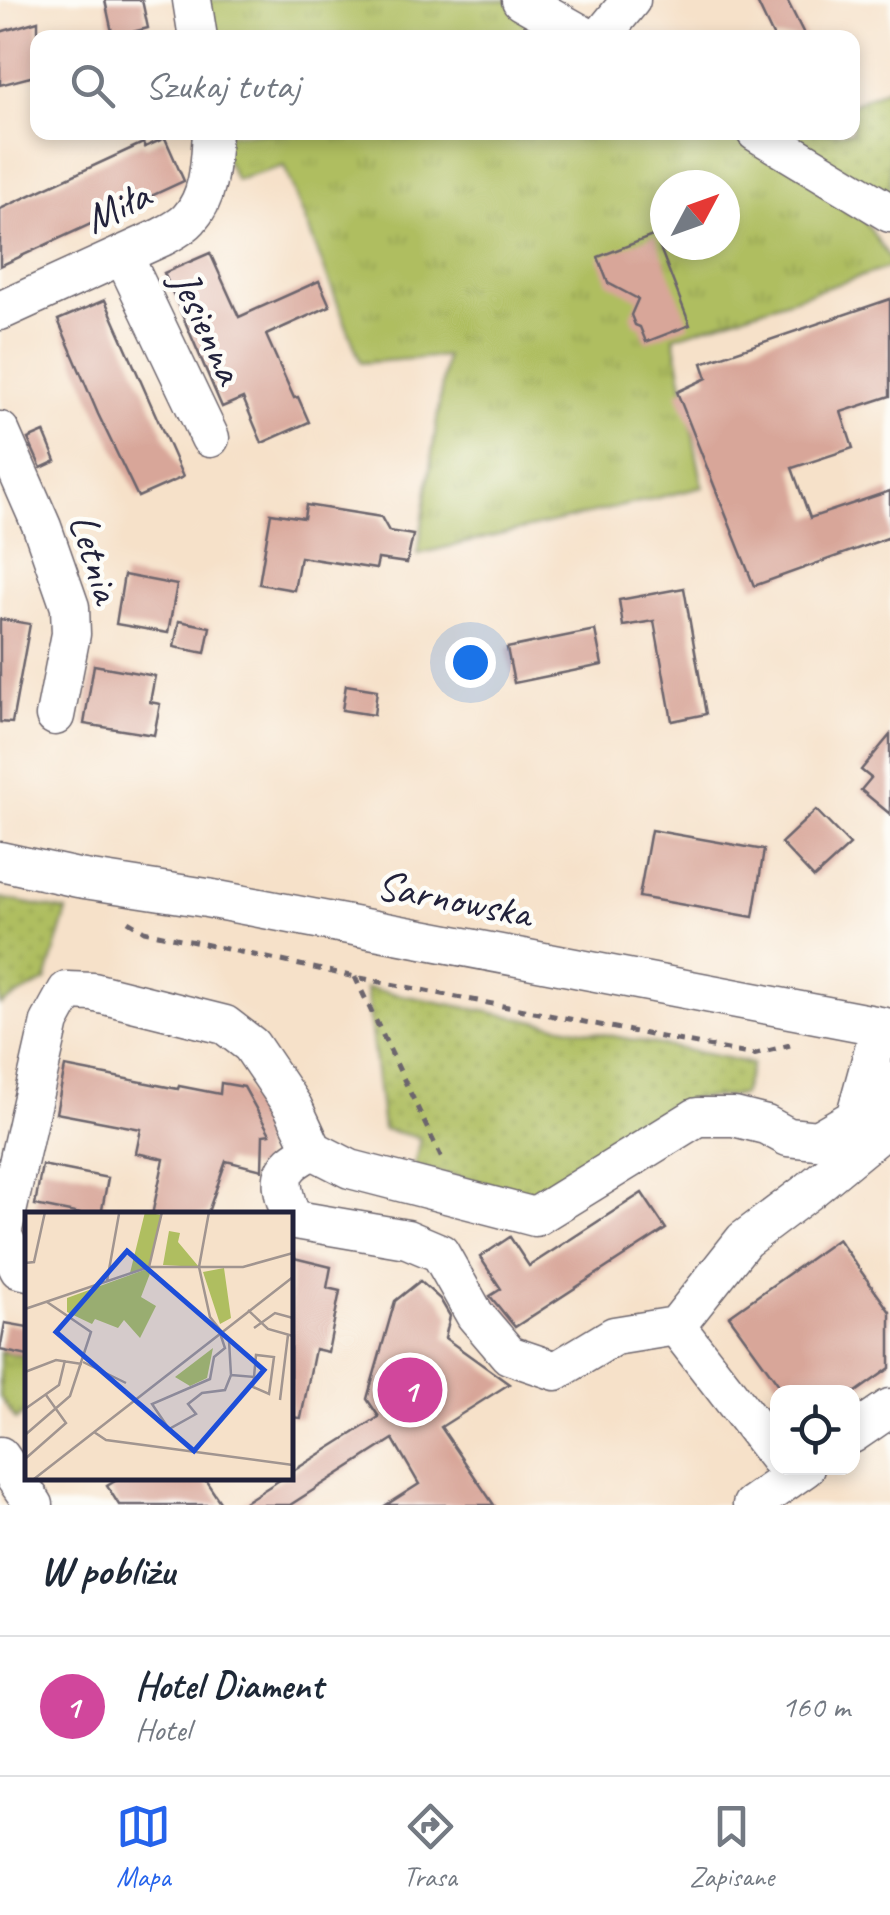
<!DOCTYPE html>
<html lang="pl">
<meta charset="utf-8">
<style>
:root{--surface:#fff;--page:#f2f2f3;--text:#1f2937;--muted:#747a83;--line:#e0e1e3;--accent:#2563eb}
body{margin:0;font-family:Caveat,sans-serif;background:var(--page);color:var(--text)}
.controls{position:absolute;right:30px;bottom:30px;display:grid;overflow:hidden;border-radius:20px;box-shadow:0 5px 15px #0003}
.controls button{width:90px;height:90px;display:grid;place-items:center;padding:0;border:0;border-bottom:2px solid var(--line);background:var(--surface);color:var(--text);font:50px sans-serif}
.compass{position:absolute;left:650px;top:170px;width:90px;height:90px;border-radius:50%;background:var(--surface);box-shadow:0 5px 15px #0003;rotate:49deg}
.you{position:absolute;left:470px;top:662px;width:35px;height:35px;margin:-25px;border:8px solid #fff;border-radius:50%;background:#1a73e8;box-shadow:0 0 0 15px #1a73e833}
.badge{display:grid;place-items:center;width:65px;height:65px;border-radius:50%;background:var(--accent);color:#fff;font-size:32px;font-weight:700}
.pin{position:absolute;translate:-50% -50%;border:5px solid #fff;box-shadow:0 2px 10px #0006}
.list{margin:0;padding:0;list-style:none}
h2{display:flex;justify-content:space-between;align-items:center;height:130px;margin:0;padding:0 40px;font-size:42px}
h2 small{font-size:32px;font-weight:400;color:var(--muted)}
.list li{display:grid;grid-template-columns:65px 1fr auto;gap:30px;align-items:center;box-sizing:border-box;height:140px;padding:0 40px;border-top:2px solid var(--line)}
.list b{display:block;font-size:38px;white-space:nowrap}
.list p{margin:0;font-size:32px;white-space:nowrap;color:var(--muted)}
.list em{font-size:32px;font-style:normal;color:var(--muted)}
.icon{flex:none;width:55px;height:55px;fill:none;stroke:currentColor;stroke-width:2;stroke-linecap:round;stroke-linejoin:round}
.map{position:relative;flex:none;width:890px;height:1505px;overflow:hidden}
.search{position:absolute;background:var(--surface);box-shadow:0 5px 15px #0003;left:30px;right:30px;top:30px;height:110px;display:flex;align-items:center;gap:25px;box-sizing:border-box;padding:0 35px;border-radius:20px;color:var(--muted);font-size:38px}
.sheet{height:270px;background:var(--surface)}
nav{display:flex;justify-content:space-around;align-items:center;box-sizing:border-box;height:140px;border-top:2px solid var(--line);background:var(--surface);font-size:28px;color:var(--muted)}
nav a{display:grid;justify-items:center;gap:5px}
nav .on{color:var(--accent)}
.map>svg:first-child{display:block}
</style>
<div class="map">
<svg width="890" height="1505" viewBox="0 0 890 1505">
<defs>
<pattern id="grass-dots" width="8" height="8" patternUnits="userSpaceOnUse" patternTransform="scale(2.5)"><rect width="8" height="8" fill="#afbe60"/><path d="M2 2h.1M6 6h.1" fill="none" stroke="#96a354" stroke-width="1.8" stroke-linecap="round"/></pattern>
<pattern id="park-tufts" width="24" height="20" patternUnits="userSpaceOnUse" patternTransform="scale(2.5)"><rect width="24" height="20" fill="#afbe60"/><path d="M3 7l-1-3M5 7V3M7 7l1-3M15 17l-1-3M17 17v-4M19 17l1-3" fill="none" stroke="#96a354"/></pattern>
</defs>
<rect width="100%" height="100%" fill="#fdfcf7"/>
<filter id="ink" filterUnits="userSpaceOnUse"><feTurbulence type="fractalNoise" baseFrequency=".01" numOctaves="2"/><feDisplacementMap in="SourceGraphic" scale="20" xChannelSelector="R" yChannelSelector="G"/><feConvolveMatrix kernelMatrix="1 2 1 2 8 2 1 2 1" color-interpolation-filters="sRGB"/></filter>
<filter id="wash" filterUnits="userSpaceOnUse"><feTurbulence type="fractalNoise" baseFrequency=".0048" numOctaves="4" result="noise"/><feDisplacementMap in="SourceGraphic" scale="40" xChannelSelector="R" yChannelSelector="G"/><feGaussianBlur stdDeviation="2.25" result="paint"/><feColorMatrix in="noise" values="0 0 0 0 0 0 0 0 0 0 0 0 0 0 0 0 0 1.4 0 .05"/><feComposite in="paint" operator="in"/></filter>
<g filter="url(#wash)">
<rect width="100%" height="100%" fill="#f6e1c9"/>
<g fill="url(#grass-dots)" stroke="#68704e" stroke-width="2.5">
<path d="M890,87V213L787,133L852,132L853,104Z"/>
<path d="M0,898L67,911L46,981L0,1005Z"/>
<path d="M366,988L727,1058L752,1064L742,1095L691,1099L533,1194L414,1167L420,1138L383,1129Z"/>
</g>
<g fill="url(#park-tufts)" stroke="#68704e" stroke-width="2.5" fill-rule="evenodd">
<path d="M190,0H506L573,37H196Z"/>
<path d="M212,133H743L860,214L890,259V267L674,337L703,487L418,554L446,356L361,363L284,166L236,180ZM665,185H725V245H665Z"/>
<path d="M0,1352L27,1357V1412L16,1420L0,1397Z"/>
</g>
<g id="blocks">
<g fill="#d8a699">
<path d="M105,0H142L148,28L113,37Z"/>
<path d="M756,0H787L806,38H774Z"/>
<path d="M38,21V75L0,85V32Z"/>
<path d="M165,138L184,181L0,266V209L143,143L145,147Z"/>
<path d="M655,235L690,325L646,342L640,327L635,325L631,315L638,299L608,283L598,257Z"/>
<path d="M210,253L239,317L319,281L330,306L266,335L294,398L298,397L309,422L262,443L243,398L222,407L164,273Z"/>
<path d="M890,299V396L841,412L853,448L792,468L810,518L890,491V537L754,586L677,392L707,378L702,363Z"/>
<path d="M105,300L183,477L138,497L98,414L58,320Z"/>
<path d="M44,432L56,461L41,468L28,439Z"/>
<path d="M306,505L381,517L389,531L413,535L407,563L378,559L376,569L300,557L294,590L259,584L271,513L304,518Z"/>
<path d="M124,575L177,585L168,633L116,624Z"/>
<path d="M684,588L706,714L672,721L654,621L623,626L619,600Z"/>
<path d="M0,619L30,624L12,723L0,722Z"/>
<path d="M179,621L210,627L205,653L174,647Z"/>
<path d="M595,630L602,665L514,683L507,648Z"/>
<path d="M94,665L155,676L150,702L160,704L154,735L84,724Z"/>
<path d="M346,685L377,690L374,715L342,710Z"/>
<path d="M890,735V814L861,790L871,778L861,770Z"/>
<path d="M816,810L850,845L814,878L781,843Z"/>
<path d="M651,830L764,850L753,917L639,897Z"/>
<path d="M65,1067L178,1089L179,1086L220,1094L221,1083L244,1087L270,1134L263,1135L262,1170L226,1161L207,1215H152L164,1159L136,1153L141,1129L56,1113Z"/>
<path d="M42,1165L108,1178L101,1215H85L35,1205Z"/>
<path d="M642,1193L666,1229L515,1327L490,1296L501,1289L480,1257L510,1237L529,1266Z"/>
<path d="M838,1239L890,1312V1368L856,1392H784L729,1316Z"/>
<path d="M290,1257L331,1267L327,1288L340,1291L328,1352L315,1349L301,1418L290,1417Z"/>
<path d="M420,1281L440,1299L450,1316L445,1338L509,1384L441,1427L494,1505H386L419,1484L393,1439L290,1505H240L283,1478H290V1473L379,1417L367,1399L395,1301Z"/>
<path d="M5,1323L28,1327V1356L0,1350Z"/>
<path d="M120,1478H204L222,1505H119L107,1486Z"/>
</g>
</g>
</g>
<g filter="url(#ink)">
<use href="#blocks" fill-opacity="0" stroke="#6c656d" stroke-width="2.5"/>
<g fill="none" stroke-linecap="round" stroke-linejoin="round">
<g stroke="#6c656d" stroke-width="41">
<g id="minor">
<path d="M192,0L198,38"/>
<path d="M521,0L588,38"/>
<path d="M600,38L631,0"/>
<path d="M756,132L890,213"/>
<path d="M123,255L210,438"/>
<path d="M0,311L162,237C171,232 182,227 189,219C210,196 210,162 212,132"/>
<path d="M0,431L42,527L70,607L71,634L55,716"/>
<path d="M0,861L78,878L207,898L890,1028"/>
<path d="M290,1219L407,1239L440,1253L475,1315L509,1355L556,1371L614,1336L676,1326L744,1240L809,1191L882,1131L890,1082"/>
<path d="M292,1219C279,1182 274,1169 313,1150"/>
<path d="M28,1271L19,1269L2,1234L50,1022L67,991L93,992L225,1025L251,1045L293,1107L313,1150L350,1169L535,1217L697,1117H734L766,1125L788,1137L817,1140L855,1118L880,1027"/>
<path d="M676,1326L778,1458"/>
<path d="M852,1434L890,1408"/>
<path d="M0,1456L34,1505"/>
<path d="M752,1505L805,1468"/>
</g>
</g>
<g stroke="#6c656d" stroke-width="5" stroke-dasharray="8 8" stroke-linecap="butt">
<path d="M128,921L144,931L355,977L753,1055L790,1045"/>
<path d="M355,977L442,1159"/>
</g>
<use href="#minor" stroke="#fff" stroke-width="38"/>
</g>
</g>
<g text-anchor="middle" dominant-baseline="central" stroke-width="9" stroke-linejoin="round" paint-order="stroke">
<g font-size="42" fill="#22223b" stroke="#fdfcf7">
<text transform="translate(117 207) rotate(-26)">Miła</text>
<text transform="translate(207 327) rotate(65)">Jesienna</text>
<text transform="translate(95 558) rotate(73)">Letnia</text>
<text transform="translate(454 899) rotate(11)">Sarnowska</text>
</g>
</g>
<g transform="translate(25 1212)">
<rect width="268" height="268" fill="#f6e1c9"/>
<path d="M120,0L136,3L124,55L105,61ZM144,19L155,21L153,30L174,55L138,53ZM199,56L206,106L195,112L178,60ZM188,136L182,166L165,174L150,165Z" fill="#afbe60"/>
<path d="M119,58L126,59L116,85L131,94L115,126L99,108L93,116L70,107L67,112L42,100V86Z" fill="#afbe60"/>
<path fill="none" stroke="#a19590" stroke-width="2.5" d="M184,0L174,55L185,105L204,129L206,163L200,178L177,181L163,192L171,202L144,217L127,192L185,167L189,145L200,136L195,121M0,51L9,50L20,0M124,55L137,0M82,69L94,2M0,97L124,55H218L268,41M223,98L243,117L268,124M229,116L250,101L268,106M58,150L101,171M0,160L31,148L57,152M206,163L229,165L231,143L249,145L244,182L228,175L229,165M255,188L263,123M0,197L34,173L40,148M69,220L81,228L268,253M0,223L45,184L66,120L22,90M0,247L41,211L21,183M9,267L268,65"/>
<path fill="#1d4ed8" fill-opacity="0.15" stroke="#1d4ed8" stroke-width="5" d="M102,39L239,158L169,239L31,120Z"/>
<rect width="268" height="268" fill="none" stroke="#22223b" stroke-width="5"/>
</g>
</svg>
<div class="controls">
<button><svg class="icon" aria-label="locate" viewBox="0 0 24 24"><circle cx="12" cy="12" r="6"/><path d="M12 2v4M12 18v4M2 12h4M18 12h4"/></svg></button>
</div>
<svg class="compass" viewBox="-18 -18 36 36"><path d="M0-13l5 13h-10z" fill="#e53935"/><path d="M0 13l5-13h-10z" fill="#747a83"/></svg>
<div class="you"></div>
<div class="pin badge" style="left:410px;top:1390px;background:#d1479c">1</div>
<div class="search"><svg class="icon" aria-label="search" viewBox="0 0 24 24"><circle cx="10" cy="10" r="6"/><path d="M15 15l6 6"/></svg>Szukaj tutaj</div>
</div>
<section class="sheet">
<h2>W pobliżu<small></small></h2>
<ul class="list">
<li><span class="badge" style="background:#d1479c">1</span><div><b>Hotel Diament</b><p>Hotel</p></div><em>160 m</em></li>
</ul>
</section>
<nav>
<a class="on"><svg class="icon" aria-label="map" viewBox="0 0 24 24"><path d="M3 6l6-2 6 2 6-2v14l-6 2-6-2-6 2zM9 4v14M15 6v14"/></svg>Mapa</a>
<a><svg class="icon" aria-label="directions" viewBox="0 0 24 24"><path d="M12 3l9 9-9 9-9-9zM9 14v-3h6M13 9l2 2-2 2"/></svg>Trasa</a>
<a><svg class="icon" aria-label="saved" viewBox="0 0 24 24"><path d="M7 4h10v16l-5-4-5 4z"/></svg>Zapisane</a>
</nav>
